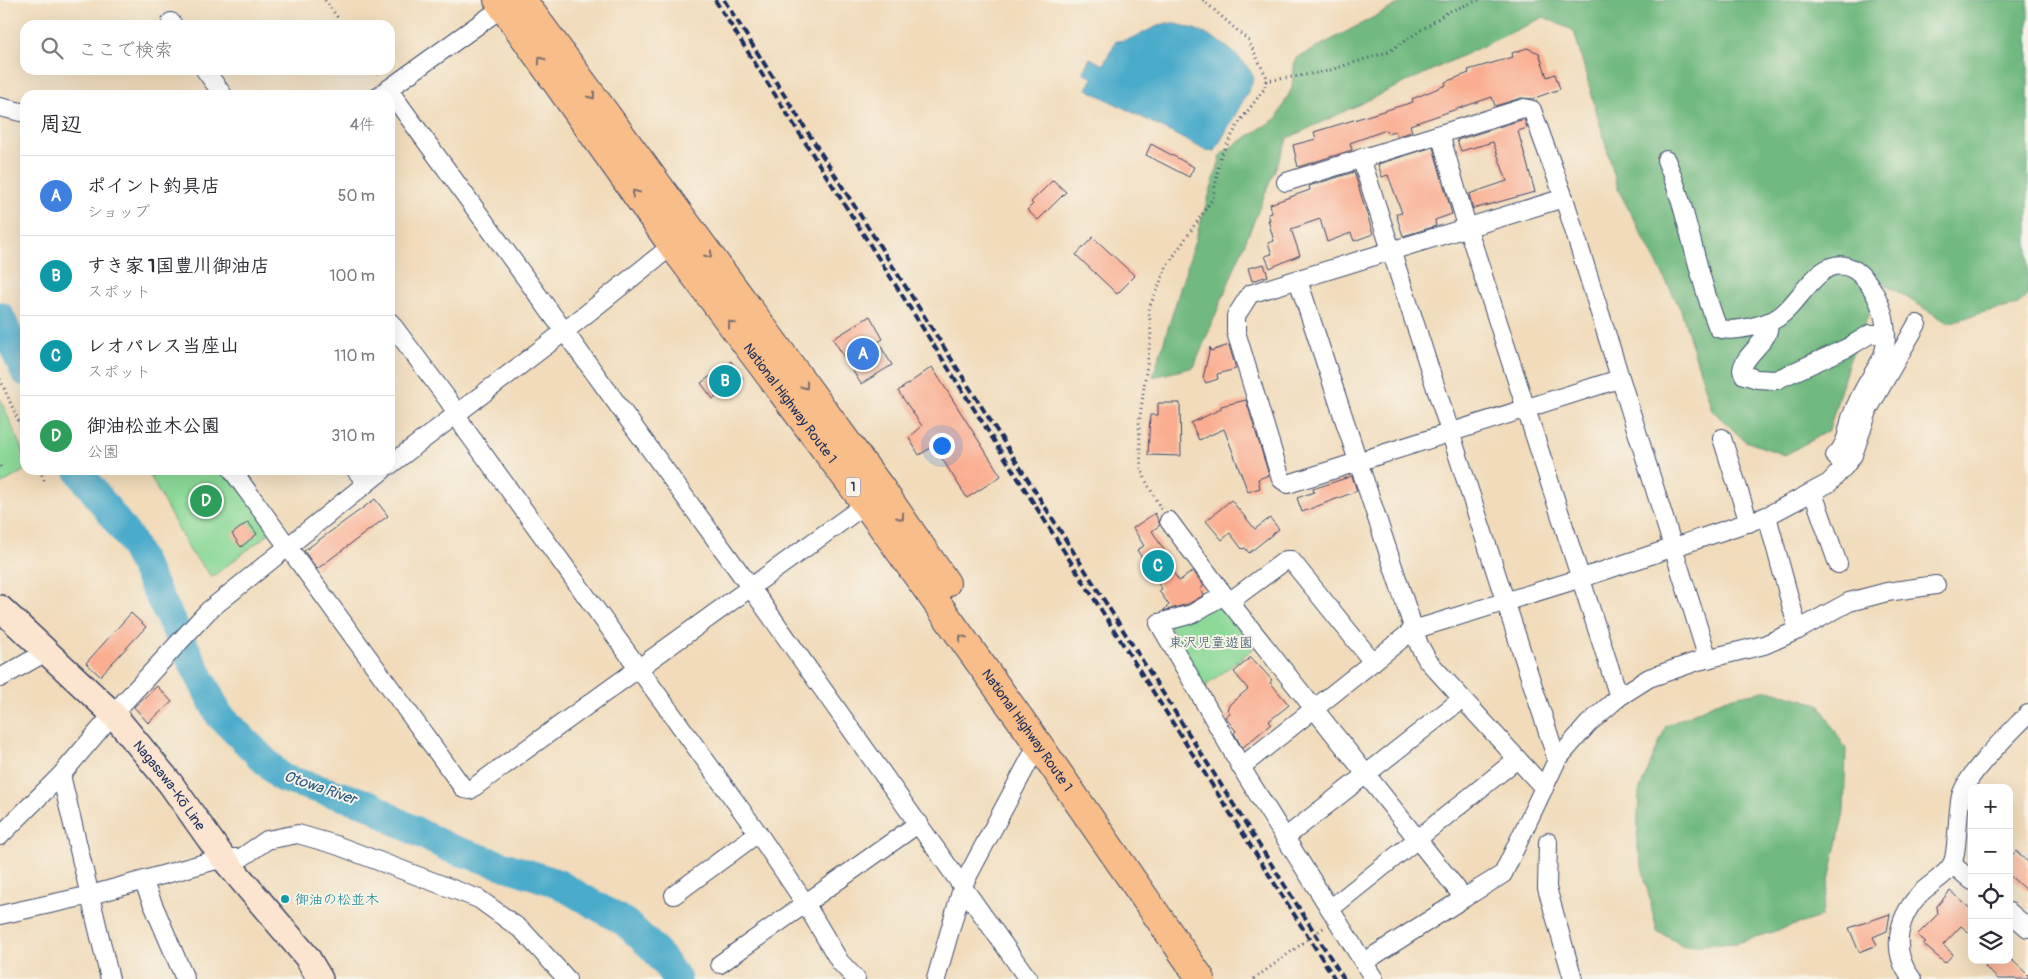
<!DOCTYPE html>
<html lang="ja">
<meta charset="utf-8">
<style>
:root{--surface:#fff;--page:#f2f2f3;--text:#2b2b33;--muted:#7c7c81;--line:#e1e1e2;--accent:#1f6fb2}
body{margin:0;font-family:Pangolin,"Klee One",sans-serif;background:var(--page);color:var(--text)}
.controls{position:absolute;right:15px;bottom:15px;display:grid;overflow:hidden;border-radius:10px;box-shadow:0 5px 20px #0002}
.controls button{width:45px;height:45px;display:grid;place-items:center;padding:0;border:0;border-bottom:1px solid var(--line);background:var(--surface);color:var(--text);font:25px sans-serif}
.you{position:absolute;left:941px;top:445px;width:18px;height:18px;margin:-12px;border:4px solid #fff;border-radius:50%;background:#1a73e8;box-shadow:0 0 0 8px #1a73e833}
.badge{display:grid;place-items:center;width:32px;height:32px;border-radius:50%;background:var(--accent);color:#fff;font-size:16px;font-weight:700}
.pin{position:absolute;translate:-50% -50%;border:2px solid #fff;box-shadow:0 1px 5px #0006}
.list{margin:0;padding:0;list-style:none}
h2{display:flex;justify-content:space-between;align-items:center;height:65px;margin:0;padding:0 20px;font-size:21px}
h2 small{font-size:16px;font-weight:400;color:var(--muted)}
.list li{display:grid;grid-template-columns:32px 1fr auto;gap:15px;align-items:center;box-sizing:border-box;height:80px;padding:0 20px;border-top:1px solid var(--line)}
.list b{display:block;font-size:19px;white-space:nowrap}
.list p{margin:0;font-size:16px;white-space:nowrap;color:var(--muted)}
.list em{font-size:16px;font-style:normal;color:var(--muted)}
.icon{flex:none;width:28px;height:28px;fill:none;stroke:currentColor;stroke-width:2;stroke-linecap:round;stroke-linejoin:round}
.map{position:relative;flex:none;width:2028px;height:979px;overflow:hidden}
.search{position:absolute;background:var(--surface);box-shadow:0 5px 20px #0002;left:20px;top:20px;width:375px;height:55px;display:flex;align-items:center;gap:12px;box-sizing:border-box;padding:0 18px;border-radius:15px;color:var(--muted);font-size:19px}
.panel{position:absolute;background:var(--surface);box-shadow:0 5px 20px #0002;left:20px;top:90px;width:375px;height:385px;border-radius:15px}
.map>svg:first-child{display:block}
</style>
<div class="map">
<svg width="2028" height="979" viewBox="0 0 2028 979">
<rect width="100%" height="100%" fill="#f7f3e8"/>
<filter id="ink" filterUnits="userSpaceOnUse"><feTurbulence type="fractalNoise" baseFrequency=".02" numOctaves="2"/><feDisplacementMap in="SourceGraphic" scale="10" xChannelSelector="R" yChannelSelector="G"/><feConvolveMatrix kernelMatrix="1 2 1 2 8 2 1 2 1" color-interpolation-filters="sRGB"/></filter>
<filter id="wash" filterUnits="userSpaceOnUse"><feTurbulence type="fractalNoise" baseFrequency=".0096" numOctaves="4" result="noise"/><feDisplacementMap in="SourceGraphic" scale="20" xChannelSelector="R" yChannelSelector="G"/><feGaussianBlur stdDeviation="1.12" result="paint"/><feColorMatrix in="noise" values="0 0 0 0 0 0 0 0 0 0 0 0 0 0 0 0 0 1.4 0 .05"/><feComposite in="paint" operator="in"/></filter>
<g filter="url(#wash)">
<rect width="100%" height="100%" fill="#f1dbba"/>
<g fill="#8cd998" stroke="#54847b">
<path d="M0,398L25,457V470L0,485Z"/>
<path d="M147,470H225L271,532L212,577L190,551Z"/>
<path d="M1219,603L1255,647L1203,688L1167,622Z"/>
</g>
<g fill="#71b980" stroke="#46746f">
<path d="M1406,0H2028V294L2018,305L1984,312L1948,323L1882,282L1848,364L1829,430L1785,455L1745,441L1712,410L1681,310L1618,189L1574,31L1544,17L1288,138L1194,367L1153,377L1222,153L1277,118L1292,88L1295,59Z"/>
<path d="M1768,690L1819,704L1846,749L1844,812L1821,917L1736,943L1684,946L1657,931L1637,845L1639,792L1666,726L1724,699Z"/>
</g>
<path fill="#4babca" stroke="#336d94" d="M1167,23C1201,26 1236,47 1254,77L1250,88L1215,151H1207L1087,89L1093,78L1083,72L1090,58L1103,65L1116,41C1133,42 1150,27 1167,23Z"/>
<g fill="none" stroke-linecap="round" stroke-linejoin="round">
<g stroke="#4babca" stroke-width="29">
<path d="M0,316L25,372"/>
<path d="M78,470L130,539L219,715L282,778L371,805L394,820L449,848L557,883L626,923L654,949L677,979"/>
</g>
</g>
<g id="blocks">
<g fill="#faad90">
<path d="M1527,48L1539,53L1547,77L1555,74L1560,89L1532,99L1521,98L1495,106L1492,97L1410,125L1412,132L1397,136L1395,131L1387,133L1386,130L1350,143L1352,150L1298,167L1293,145L1316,139L1314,132L1413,102L1412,99L1446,85L1445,82L1469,73L1468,70L1513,57L1512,53Z"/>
<path d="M1524,119L1527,128L1518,131L1535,192L1473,209L1469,194L1507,181L1493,142L1461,151L1457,140Z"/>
<path d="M1151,144L1194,167L1189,177L1146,155Z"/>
<path d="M1433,147L1452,214L1435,220L1436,226L1403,236L1396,214L1402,213L1388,175L1382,177L1378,164Z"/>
<path d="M1354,172L1373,234L1354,241L1351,233L1327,242L1320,219L1291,229L1300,255L1270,268L1265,256L1272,254L1268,243L1274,241L1268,220H1270L1268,214L1272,213L1270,204L1310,190L1309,186Z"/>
<path d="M1053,180L1066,192L1038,220L1027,210L1033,204L1031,202Z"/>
<path d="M1093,237L1135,276L1117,294L1076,255Z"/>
<path d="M1264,264L1268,276L1252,281L1248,268Z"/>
<path d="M870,316L883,339L878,342L892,365L861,384L833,339Z"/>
<path d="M1229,345L1236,369L1217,374L1218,379L1206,383L1203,378L1210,347L1211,351Z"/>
<path d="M731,361L743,378L713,399L701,383Z"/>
<path d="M932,367L1001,476L967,498L934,446L919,455L909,438L922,426L898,391Z"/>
<path d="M1246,400L1269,475L1258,479L1260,488L1248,492L1224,429L1199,440L1191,423L1221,409V406Z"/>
<path d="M1158,403H1180L1181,456L1148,455L1150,415H1158Z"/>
<path d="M1352,476L1357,491L1302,512L1297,498L1314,492L1313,489Z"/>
<path d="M375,499L388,516L317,569L304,551Z"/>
<path d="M1231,500L1255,529L1270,518L1279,529L1249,553L1245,548L1242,549L1230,533L1222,540L1206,521Z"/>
<path d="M1155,513L1160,525L1152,531L1169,558L1165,560L1179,581L1193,571L1204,586L1200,589L1204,595L1188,604L1163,611L1169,605L1159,591L1162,589L1137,550L1144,546L1133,528Z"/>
<path d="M248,522L257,534L241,547L232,534Z"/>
<path d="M131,613L146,627L100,676L86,663Z"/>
<path d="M1251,657L1272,680L1270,682L1289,705L1269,721L1271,724L1242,748L1234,733L1236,731L1225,717L1230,713L1227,709L1230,704L1248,689L1234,672Z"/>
<path d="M157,686L172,702L148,723L134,707Z"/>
<path d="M2016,851L2028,862V892L2009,875V859Z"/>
<path d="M1950,891L1972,910V935L1961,926L1943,945L1953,954L1945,963L1923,944L1926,942L1917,935L1938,914L1937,906Z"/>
<path d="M1890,914L1887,931L1873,937L1877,945L1859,952L1849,928Z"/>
<path d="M1991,960H2012L2028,975V979H1998L1985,967Z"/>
</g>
</g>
</g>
<g filter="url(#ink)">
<use href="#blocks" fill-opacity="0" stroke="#3b496c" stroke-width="1"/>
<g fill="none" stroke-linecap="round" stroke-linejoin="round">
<g stroke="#3b496c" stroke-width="20">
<g id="minor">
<path d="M171,22L173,25"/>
<path d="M205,70L223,95"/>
<path d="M388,89L751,588L1028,979"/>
<path d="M380,95L503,7"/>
<path d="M0,107L25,113"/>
<path d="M1440,134L1467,226L1619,697"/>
<path d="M1361,158L1557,760"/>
<path d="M1666,160C1689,214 1696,274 1718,328C1732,333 1769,325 1780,316C1795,305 1805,285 1822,272C1855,247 1882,298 1885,324C1888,349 1884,356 1871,377C1863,390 1856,404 1851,418C1847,432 1847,445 1835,456L1845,466"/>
<path d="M1286,182L1524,108L1532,110L1564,198L1708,659"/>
<path d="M1564,198L1250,294L1236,316V332L1281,479L1288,484L1619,379"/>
<path d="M1298,280L1419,645L1428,661L1544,788"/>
<path d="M390,322L449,401L465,429L758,833L805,903L840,962L856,979"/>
<path d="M1768,322C1773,340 1744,353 1742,370L1744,375L1757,379L1776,380L1847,348L1870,334H1886"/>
<path d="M1722,438L1749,523"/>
<path d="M390,465L565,331L679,240"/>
<path d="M232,470L464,789L470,790L866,504"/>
<path d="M356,470L366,483"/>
<path d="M1813,493L1838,564"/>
<path d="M1169,521L1224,595L1464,898L1503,874L1557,760L1588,724L1619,697L1649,678L1698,661L1764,645L1798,630L1767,516L1829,483L1845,466L1853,455L1869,408L1917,324"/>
<path d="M1224,595L1192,614L1159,623L1247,777L1330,909"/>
<path d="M1229,602L1286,560H1291L1373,662"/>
<path d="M1798,630L1849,602L1887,592L1936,585"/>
<path d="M0,678L46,652"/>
<path d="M1241,767L1413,630L1582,578L1767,516"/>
<path d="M61,775L110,979"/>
<path d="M0,836L61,775L113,714L208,611L383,470"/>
<path d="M1286,837L1462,699"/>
<path d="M1548,842L1547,888L1573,979"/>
<path d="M1952,864L1972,881"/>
<path d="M143,881L185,979"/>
<path d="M674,895L758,833"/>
<path d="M2009,912L2028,928"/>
<path d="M0,915L91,895L223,858H241L267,840L298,834L336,845L479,899L523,931L567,979"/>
<path d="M1364,962L1464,898"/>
<path d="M720,964L919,823"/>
<path d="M936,979L963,885L1038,744"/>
<path d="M1374,979L1330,909L1516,760"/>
<path d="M1912,979C1889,950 1898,914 1924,890C1932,883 1947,874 1952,864C1958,853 1957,812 1961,796C1967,773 2010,733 2028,714"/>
</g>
</g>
<g stroke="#3b496c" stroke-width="28">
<g id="secondary">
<path id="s1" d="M0,608L113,714L170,783L223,858L307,957L320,979"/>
</g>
</g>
<g stroke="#3b496c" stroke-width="30">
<g id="trunk">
<path id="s2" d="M498,0L672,245L866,504L1038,744L1201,979"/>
<path d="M522,0L882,490L946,583"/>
</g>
</g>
<g stroke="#3b496c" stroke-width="3" stroke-dasharray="1 4" stroke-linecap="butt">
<path d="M325,0L343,25"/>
<path d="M375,70L381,78"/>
<path d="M1266,81L1324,72L1388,52L1448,12L1479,0"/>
<path d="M0,379L25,436"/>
<path d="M0,466L2,470"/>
<path d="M40,470L45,483"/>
<path d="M1161,509L1147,483L1141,468L1139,424L1151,335L1149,308L1167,266L1213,198L1220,158L1238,124L1265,88L1266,76L1248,40L1203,0"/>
</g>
<use href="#minor" stroke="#fff" stroke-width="18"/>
<use href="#secondary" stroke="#fce5d0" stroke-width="25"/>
<use href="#trunk" stroke="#f8bd89" stroke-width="28"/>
<g stroke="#1b2f5e" stroke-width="4" stroke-dasharray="8 4" stroke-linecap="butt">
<path d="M715,0L1335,979"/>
<path d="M724,0L1344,979"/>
</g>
<path stroke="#3b496c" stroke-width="3" stroke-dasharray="1 4" stroke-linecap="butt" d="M1254,979L1326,926"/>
</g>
<defs><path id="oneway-chevron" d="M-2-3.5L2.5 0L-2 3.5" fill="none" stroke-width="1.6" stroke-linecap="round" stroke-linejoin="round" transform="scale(1.25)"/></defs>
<g stroke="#7e6f71">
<use href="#oneway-chevron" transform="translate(541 60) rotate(-125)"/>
<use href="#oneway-chevron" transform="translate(592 96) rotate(54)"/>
<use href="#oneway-chevron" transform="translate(635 193) rotate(-125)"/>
<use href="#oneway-chevron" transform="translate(709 255) rotate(54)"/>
<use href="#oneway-chevron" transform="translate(731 324) rotate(-127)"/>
<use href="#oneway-chevron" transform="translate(805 386) rotate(54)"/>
<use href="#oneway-chevron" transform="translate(901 517) rotate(55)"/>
<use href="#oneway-chevron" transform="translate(962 638) rotate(-126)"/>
</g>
</g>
<circle fill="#0f9aa8" stroke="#f7f3e8" stroke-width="2" cx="285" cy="899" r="5"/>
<g text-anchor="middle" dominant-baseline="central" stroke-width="4" stroke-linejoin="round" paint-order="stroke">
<rect fill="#f7f3e8" stroke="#5d6a87" stroke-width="1" x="845.5" y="477.5" width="15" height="19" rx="4"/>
<g font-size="12" font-weight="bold" fill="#1b2f5e">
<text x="853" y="487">1</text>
</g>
<g font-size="14" fill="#1b2f5e" stroke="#f7f3e8">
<text stroke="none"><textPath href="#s2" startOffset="498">National Highway Route 1</textPath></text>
<text stroke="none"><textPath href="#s2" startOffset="902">National Highway Route 1</textPath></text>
<text stroke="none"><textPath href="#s1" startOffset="246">Nagasawa-Kō Line</textPath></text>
</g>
<g font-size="14" fill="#375a6c" stroke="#f7f3e8">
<text x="1211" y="642">東沢児童遊園</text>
</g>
<g font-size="14" fill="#0d838f" stroke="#f7f3e8" text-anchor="start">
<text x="295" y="899">御油の松並木</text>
</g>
<g font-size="15" font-style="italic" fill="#2c5a84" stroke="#f7f3e8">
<text transform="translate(320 788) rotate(19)">Otowa River</text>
</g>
</g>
</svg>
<div class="controls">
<button>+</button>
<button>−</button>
<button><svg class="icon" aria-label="locate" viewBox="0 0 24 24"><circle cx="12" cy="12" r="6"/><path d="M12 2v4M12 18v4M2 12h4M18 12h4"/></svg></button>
<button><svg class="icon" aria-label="layers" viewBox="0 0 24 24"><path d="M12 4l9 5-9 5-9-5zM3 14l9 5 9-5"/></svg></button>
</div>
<div class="you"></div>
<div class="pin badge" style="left:863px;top:354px;background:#3f7fe0">A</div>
<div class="pin badge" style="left:725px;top:381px;background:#0f9aa8">B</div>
<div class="pin badge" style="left:1158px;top:566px;background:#0f9aa8">C</div>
<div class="pin badge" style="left:206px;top:501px;background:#2e9e5b">D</div>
<div class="search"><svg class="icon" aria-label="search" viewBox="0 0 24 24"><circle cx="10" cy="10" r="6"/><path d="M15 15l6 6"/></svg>ここで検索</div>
<section class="panel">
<h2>周辺<small>4件</small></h2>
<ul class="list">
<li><span class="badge" style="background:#3f7fe0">A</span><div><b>ポイント釣具店</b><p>ショップ</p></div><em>50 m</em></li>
<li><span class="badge" style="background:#0f9aa8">B</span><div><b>すき家 1国豊川御油店</b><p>スポット</p></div><em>100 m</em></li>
<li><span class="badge" style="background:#0f9aa8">C</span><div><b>レオパレス当座山</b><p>スポット</p></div><em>110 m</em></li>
<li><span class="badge" style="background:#2e9e5b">D</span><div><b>御油松並木公園</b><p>公園</p></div><em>310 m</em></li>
</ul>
</section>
</div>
